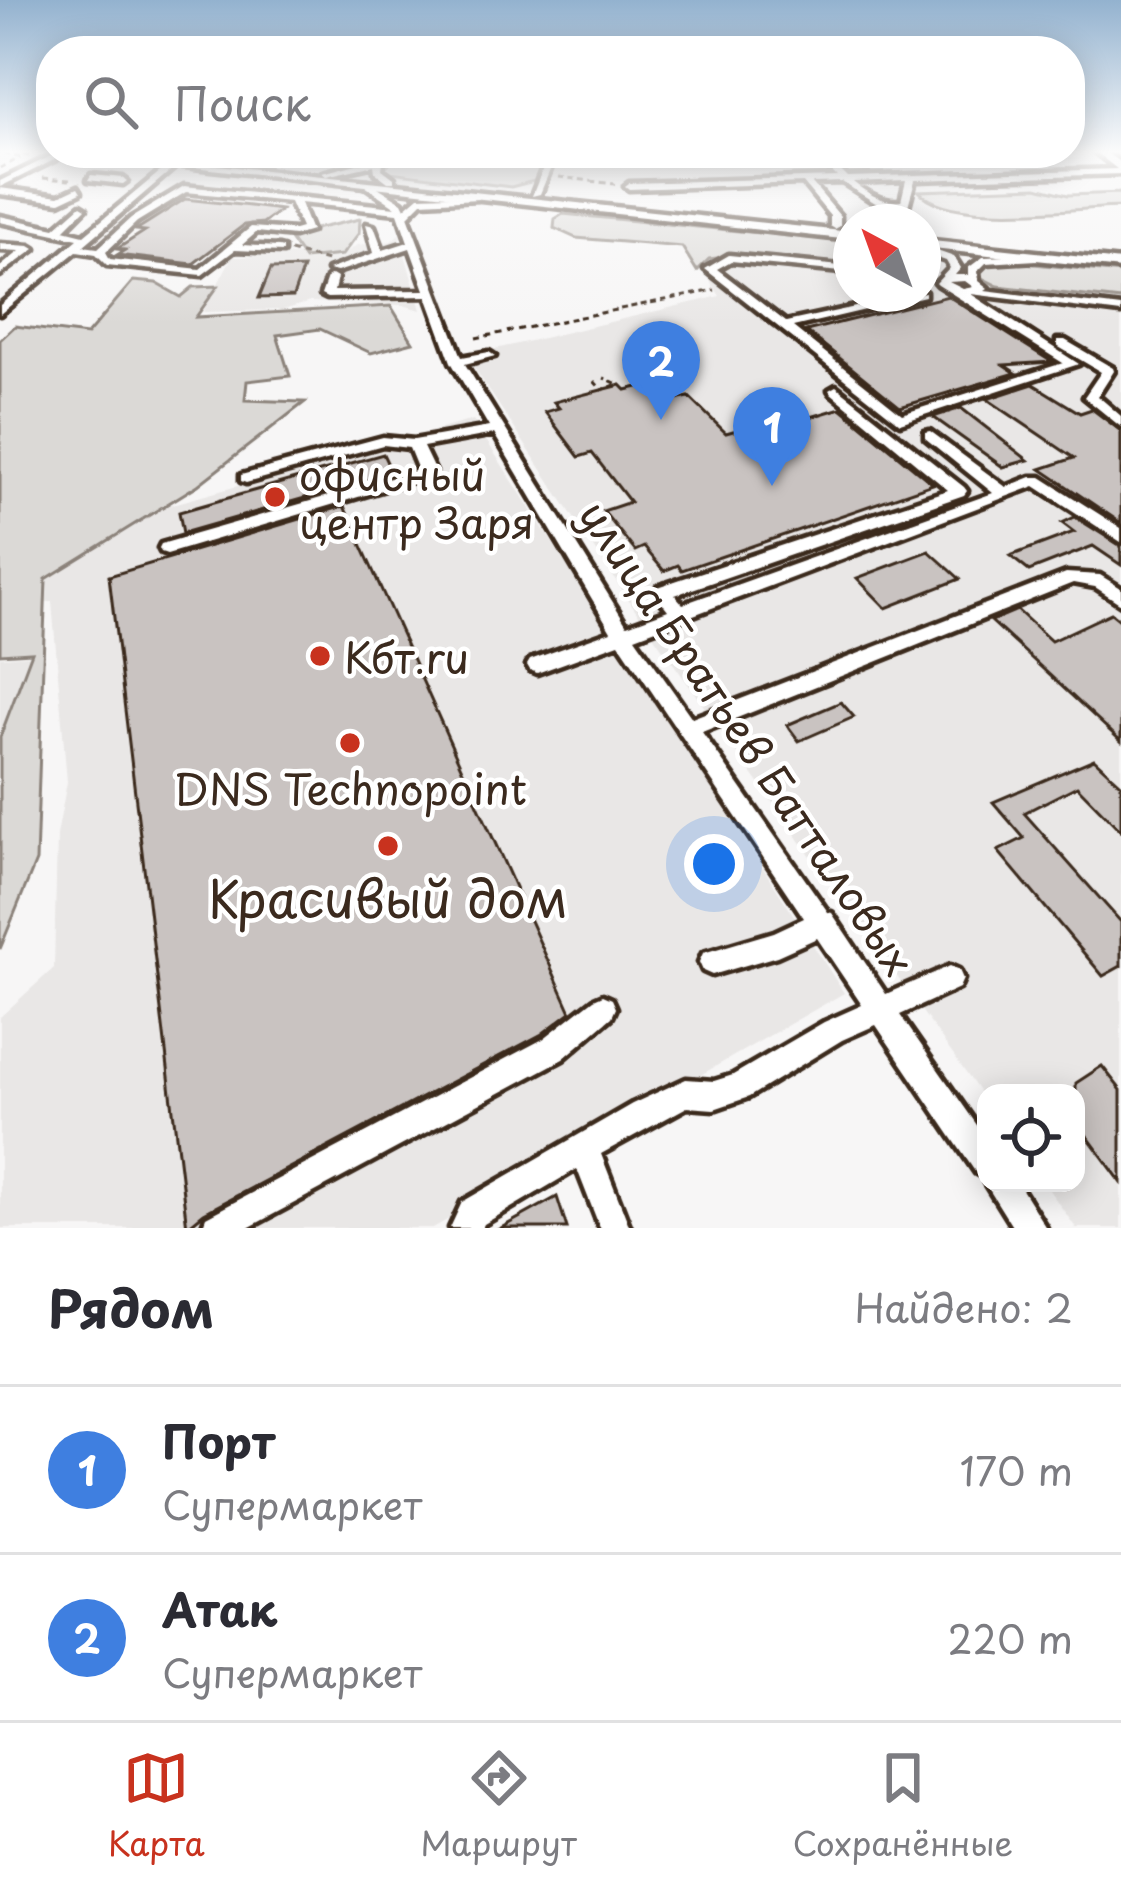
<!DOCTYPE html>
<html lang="ru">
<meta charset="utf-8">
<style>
:root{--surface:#fff;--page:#f7f7f7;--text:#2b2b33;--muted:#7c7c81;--line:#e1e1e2;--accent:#c8321e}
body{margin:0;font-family:"Playpen Sans",sans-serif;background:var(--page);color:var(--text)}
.controls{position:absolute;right:36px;bottom:36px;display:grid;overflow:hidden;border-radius:24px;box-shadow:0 6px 30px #0003}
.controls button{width:108px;height:108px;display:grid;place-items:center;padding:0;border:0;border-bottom:3px solid var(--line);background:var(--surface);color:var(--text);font:60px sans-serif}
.compass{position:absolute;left:833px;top:204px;width:108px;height:108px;border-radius:50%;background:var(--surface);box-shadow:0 6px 30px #0003;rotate:319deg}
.you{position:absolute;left:714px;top:864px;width:42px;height:42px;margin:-30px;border:9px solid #fff;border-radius:50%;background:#1a73e8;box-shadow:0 0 0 18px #1a73e833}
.badge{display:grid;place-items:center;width:78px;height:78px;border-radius:50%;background:var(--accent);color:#fff;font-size:39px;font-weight:700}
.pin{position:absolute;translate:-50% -99px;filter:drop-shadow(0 3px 6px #0008)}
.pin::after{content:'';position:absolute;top:63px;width:42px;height:36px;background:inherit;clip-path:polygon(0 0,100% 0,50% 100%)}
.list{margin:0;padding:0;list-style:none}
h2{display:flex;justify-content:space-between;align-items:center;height:156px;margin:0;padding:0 48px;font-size:51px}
h2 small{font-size:39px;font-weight:400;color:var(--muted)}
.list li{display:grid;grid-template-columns:78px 1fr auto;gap:36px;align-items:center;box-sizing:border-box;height:168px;padding:0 48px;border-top:3px solid var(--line)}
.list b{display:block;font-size:45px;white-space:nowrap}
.list p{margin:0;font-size:39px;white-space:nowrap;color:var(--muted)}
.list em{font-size:39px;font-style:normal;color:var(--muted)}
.icon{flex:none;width:66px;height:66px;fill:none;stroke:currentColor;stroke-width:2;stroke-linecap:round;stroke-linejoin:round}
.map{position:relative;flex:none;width:1121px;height:1228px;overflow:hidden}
.search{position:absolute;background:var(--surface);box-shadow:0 6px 30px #0003;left:36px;right:36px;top:36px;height:132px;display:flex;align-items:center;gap:30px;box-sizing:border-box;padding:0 42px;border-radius:48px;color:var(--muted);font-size:45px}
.sheet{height:492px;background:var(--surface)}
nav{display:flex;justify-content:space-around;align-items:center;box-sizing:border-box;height:168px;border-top:3px solid var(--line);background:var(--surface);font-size:33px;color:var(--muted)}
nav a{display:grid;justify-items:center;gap:6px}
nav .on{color:var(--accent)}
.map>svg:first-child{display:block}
</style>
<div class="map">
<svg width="1121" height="1228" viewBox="0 0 1121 1228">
<rect width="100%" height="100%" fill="#f7f6f6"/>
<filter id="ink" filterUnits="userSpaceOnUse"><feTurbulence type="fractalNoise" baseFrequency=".00833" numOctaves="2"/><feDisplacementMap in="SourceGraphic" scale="24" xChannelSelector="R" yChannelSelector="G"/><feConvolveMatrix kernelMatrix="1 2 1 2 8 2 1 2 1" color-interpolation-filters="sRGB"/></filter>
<g filter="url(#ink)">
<g fill="#e9e7e6">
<path d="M399,234L421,310L403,305L310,302L283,310L203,312L232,257L345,253L357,245L391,241Z"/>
<path d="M718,257L851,268V294H923V274L1121,300V1228H1076L1044,1183H1076V1093H986V1101L643,621L466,356L720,296L702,269L703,263Z"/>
<path d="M473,420L844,993L433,1228H0V1017L54,968L57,835L67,782L52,602L30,601L34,543Z"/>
<path d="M39,654L0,748V657Z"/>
</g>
<g fill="#dbd9d6" stroke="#8b827a" stroke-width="3">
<path d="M399,153H543L544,157L534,181L511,187L382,171Z"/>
<path d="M1037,187L1068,195L1121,193V207C1076,208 947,226 919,191Z"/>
<path d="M563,214L851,242V268L725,257L709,259L697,271L682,247L576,238L554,228L555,219Z"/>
<path d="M360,219L359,233L342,255L304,259L287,235Z"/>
<path d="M1005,261L1121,273V300L998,286L976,275V266Z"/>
<path d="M133,281L156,283L181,297L193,287L218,286L196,317L391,306L413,342L371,353L320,329L277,335L290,376L247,381L245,400L305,402L198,485L46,579L36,861L0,949V737L32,652L0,654V340L15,326L87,335Z"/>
</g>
<g fill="#c9c3c1" stroke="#3b2a1e" stroke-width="3">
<path d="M185,199L250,206L281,210L263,223L244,225L193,264L117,255L125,250L117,249L145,231L136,230Z"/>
<path d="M303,268L293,297L259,298L271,269Z"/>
<path d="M948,296L1052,362L1004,365L1016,373L900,407L806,331Z"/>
<path d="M658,382L675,400L689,397L726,433L804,411L811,417L841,408L933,484L682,570L678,565L664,571L644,547L635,551L603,511L630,502L592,453L579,457L545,412L559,408L554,402L621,385L626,390Z"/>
<path d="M1033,384L1080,413L1092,409L1121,431V523L1041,469L1074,458L987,399Z"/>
<path d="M961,408L1028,460L1003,467L933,417Z"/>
<path d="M383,454L392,473L183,533L179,512Z"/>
<path d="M344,506L571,1012L542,1034L204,1213L187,1227L109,576Z"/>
<path d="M1075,517L1121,546V565L1093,546L1029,571L1010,556L1074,532L1062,523Z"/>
<path d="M929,551L960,579L886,608L857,578Z"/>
<path d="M1017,610L1051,641L1111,613L1121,621V741L991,621Z"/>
<path d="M841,702L854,717L799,741L787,725Z"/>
<path d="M1094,759L1121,784V831L1077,786L1024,813L1121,922V966L1103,976L998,851L1024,838L993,802Z"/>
<path d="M1102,1066L1121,1090V1182L1076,1121V1083Z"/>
<path d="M557,1197L567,1228H501Z"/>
</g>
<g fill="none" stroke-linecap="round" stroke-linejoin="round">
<g stroke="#3b2a1e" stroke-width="9">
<g id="minor">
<path d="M1094,151H1104L1121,163V174L915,180L908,206L892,208L877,204L842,182L812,183L840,216V226L835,229L830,226V216L803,183L629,189L625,186L629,183L837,177L814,153H823L847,177L1117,169ZM906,180L901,201C882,203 867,193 853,182Z"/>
<path d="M57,153H68L0,187V181Z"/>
<path d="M384,153H393L383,162L382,169L394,178V182H388L375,172L374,165L326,176L322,173L376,159Z"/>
<path d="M549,153H557L540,194L532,196Z"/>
<path d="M173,161L176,166L83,246L98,248L131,218L184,186L396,207L365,186L368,181L402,202L405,208L419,196L481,194L478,199L422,202L408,216L462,357L489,352L495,356L465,364L627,625L668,610L654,592L657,587L948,490L831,393L829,390L836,386L964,487L967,491L964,495L675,595L683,604L993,493L925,438V432L930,431L1006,487L1031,477H1041L1121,528V542L1035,486L635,637L692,718L1066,573L1100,575L1121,588V604L1095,587L1073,583L702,732L828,912L832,913L886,994L950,966L959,970L963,979L959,988L900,1015L986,1138V1178L976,1173L876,1025L842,1040L749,1097L714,1109L687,1107L601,1154L630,1228H600L577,1169L484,1224L482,1228H450L462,1202L632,1104L686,1079L714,1081L733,1075L824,1022L862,1005L817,938L777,956L712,975L703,971L699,962L703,953L774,932L804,918L619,643L537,673L530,670L527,665L530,660L611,631L494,434L423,447L435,472L432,475L167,554L161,552L159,548L161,544L418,470L409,448L383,445L246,483L241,481V475L383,437L414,440L489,427L451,362L427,296L327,298L321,295L327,278L332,275L337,278L334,291L425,290L410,248L337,272L328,270L374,253L366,224L374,226L383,250L408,242L398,213L300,203L311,231L294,236L257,232L242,245L279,247L283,248V252L235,250L202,275L107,265L96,254L77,251L0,314V305L78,239L0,222V216L55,228L81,205L86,208L64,230L84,235ZM186,192L290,202L301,228L294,230L251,227L200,269L110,259L106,252L137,222Z"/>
<path d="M91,175L123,178L127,181L123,184L88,180Z"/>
<path d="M78,187L81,192L60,202L0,194V188L59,196Z"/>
<path d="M0,244L30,246L35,249L0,275V267L20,251L0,250Z"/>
<path d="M923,246L954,257L961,268L955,275H968V268L983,257L1041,255L1042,257L1037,260L986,263L978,271L979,281L988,288L985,290L1121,307V313L971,294L1079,364L900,423L705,269L729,255L851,267V273L731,261L717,269L786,322L925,292V296L793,327L902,414L1063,363L938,285L936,283L950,268L946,261L923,253ZM965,281L973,287L963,289L949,282Z"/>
<path d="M1057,340H1065L1113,368L1114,371L1098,396L1121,416V427L1084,397L1101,372L1057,346Z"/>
<path d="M603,995L612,999L616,1008L612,1017L563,1059L248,1228H202L206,1217L543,1039L594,999Z"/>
<path d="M986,1181V1183H1018L1046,1228H1013L985,1183Z"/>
</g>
</g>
<g stroke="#3b2a1e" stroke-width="9">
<g id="major">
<path d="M67,153H104L851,232V240Z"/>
<path d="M923,240L1121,261V269L923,248Z"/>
</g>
</g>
<g stroke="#3b2a1e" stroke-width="3" stroke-dasharray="6 4.5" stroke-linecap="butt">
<path d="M4,154L24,158"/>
<path d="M29,156L24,155L33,151"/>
<path d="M0,168L20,158"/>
<path d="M559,177L615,184"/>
<path d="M43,178L70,180"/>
<path d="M290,251L327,261"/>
<path d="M476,338L715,290"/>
<path d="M594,381L602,390L618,384L604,378"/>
</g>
<use href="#minor" fill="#fff" fill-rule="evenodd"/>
<use href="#major" fill="#fff" fill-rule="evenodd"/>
</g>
</g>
<linearGradient id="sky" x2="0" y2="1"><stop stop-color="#93b2cf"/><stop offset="0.47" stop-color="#fbfbfb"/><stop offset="1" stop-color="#fbfbfb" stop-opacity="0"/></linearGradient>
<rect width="1121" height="323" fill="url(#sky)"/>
<g fill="#c8321e" stroke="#fff" stroke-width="4.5">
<circle cx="275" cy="497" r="12"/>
<circle cx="320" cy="656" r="12"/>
<circle cx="350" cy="743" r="12"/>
<circle cx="388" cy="846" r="12"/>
</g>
<g text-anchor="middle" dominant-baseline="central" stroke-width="9" stroke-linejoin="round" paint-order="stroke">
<g font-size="42" fill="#3b2a1e" stroke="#fff" text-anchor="start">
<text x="299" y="473">офисный<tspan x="299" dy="48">центр Заря</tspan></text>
<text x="344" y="656">Кбт.ru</text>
<text x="350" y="787" text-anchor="middle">DNS Technopoint</text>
</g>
<g font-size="42" fill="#3b2a1e" stroke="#fff">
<text transform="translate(748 737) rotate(56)">улица Братьев Батталовых</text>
</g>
<g font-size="51" fill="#3b2a1e" stroke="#fff">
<text x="388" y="896">Красивый дом</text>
</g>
</g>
</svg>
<div class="controls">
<button><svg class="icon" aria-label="locate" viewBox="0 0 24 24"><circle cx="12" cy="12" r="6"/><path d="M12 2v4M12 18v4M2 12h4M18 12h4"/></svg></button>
</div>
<svg class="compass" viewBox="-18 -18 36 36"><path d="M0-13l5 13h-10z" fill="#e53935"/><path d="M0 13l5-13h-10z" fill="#7c7c81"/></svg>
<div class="you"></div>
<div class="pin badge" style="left:772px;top:486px;background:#3f7fe0">1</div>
<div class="pin badge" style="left:661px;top:420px;background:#3f7fe0">2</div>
<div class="search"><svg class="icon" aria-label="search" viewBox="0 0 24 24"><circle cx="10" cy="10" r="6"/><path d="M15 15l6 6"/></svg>Поиск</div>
</div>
<section class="sheet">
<h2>Рядом<small>Найдено: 2</small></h2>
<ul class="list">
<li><span class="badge" style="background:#3f7fe0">1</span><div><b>Порт</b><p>Супермаркет</p></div><em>170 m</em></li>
<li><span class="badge" style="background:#3f7fe0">2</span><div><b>Атак</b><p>Супермаркет</p></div><em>220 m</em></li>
</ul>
</section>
<nav>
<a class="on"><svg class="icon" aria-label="map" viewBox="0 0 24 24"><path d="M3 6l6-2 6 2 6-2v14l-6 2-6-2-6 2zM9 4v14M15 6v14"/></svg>Карта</a>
<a><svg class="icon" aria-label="directions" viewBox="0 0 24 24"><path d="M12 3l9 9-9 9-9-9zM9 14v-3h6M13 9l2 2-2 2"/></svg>Маршрут</a>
<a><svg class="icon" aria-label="saved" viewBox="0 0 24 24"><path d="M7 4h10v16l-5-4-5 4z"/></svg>Сохранённые</a>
</nav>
